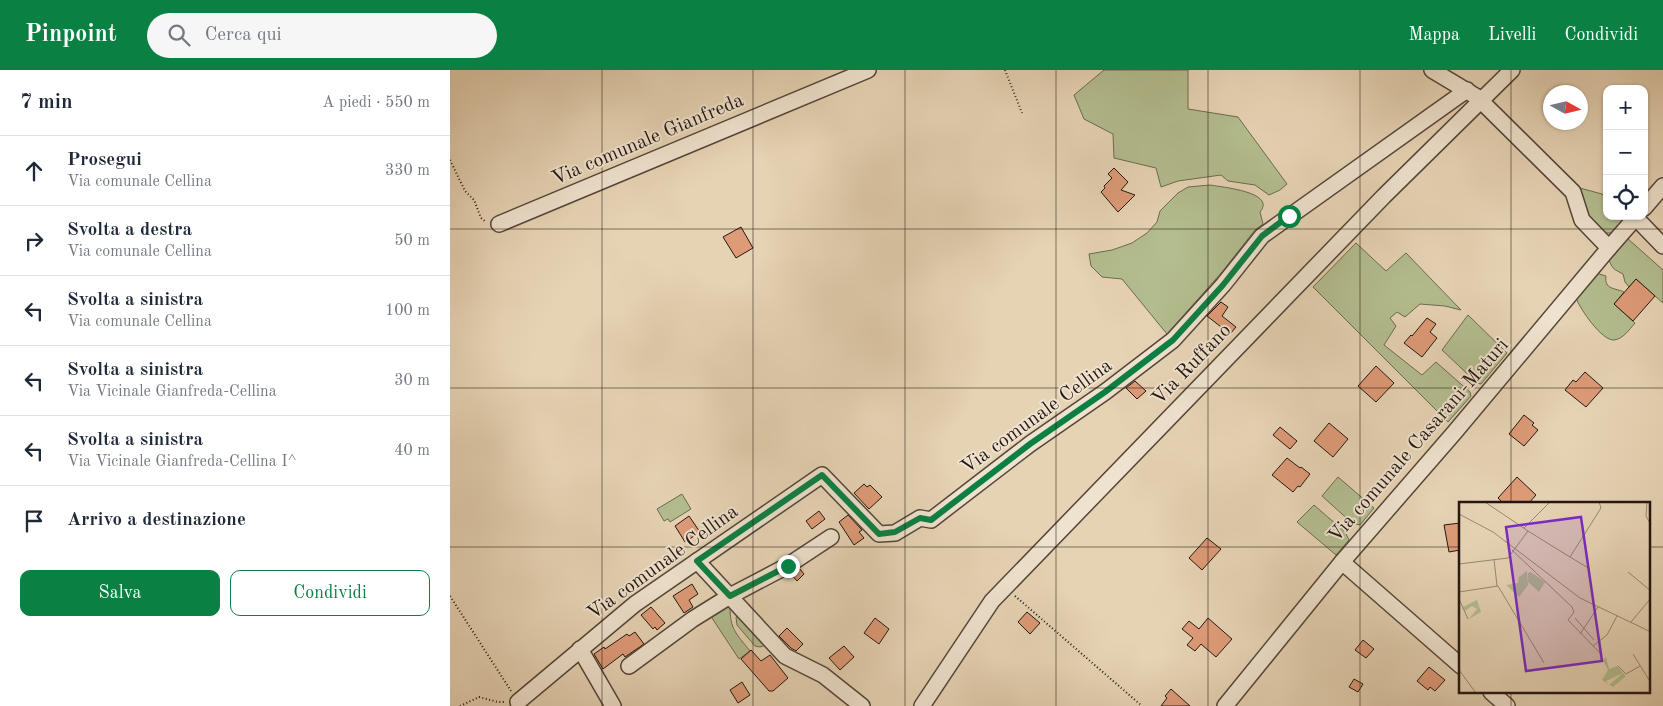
<!DOCTYPE html>
<html lang="it">
<meta charset="utf-8">
<style>
:root{--surface:#fff;--page:#f6f6f7;--text:#1f2937;--muted:#747a83;--line:#e0e1e3;--accent:#0b8043}
body{margin:0;font-family:"Old Standard TT",serif;background:var(--page);color:var(--text)}
.controls{position:absolute;right:15px;top:15px;display:grid;overflow:hidden;border-radius:10px;box-shadow:0 1px 4px #0004}
.controls button{width:45px;height:45px;display:grid;place-items:center;padding:0;border:0;border-bottom:1px solid var(--line);background:var(--surface);color:var(--text);font:25px sans-serif}
.compass{position:absolute;left:1093px;top:15px;width:45px;height:45px;border-radius:50%;background:var(--surface);box-shadow:0 1px 4px #0004;rotate:98deg}
.stop{position:absolute;width:15px;height:15px;margin:-11px;border:4px solid #0b8043;border-radius:50%;background:#fff}
.stop.end{background:#0b8043;border-color:#fff;box-shadow:0 1px 5px #0008}
.list{margin:0;padding:0;list-style:none}
h2{display:flex;justify-content:space-between;align-items:center;height:65px;margin:0;padding:0 20px;font-size:21px}
h2 small{font-size:16px;font-weight:400;color:var(--muted)}
.list li{display:grid;grid-template-columns:32px 1fr auto;gap:15px;align-items:center;box-sizing:border-box;height:70px;padding:0 20px;border-top:1px solid var(--line)}
.list b{display:block;font-size:19px;white-space:nowrap}
.list p{margin:0;font-size:16px;white-space:nowrap;color:var(--muted)}
.list em{font-size:16px;font-style:normal;color:var(--muted)}
.actions{display:flex;gap:10px;padding:15px 20px}
.actions a{flex:1;padding:11px 0;border:1px solid var(--accent);border-radius:10px;text-align:center;font-size:18px;color:var(--accent)}
.actions .main{background:var(--accent);color:#fff}
.icon{flex:none;width:28px;height:28px;fill:none;stroke:currentColor;stroke-width:2;stroke-linecap:round;stroke-linejoin:round}
.map{position:relative;flex:none;width:1213px;height:636px;overflow:hidden}
header{display:flex;align-items:center;gap:30px;box-sizing:border-box;height:70px;padding:0 25px;background:var(--accent);color:#fff}
header strong{font-size:24px}
nav{display:flex;gap:28px;margin-inline-start:auto;font-size:18px}
.search{width:350px;height:45px;background:var(--page);display:flex;align-items:center;gap:12px;box-sizing:border-box;padding:0 18px;border-radius:28px;color:var(--muted);font-size:19px}
main{display:flex}
aside{flex:1;background:var(--surface)}
.map>svg:first-child{display:block}
</style>
<header>
<strong>Pinpoint</strong>
<div class="search"><svg class="icon" aria-label="search" viewBox="0 0 24 24"><circle cx="10" cy="10" r="6"/><path d="M15 15l6 6"/></svg>Cerca qui</div>
<nav><a>Mappa</a><a>Livelli</a><a>Condividi</a></nav>
</header>
<main>
<aside>
<h2>7 min<small>A piedi · 550 m</small></h2>
<ul class="list">
<li><svg class="icon" aria-label="ahead" viewBox="0 0 24 24"><path d="M12 20V5M6 11l6-6 6 6"/></svg><div><b>Prosegui</b><p>Via comunale Cellina</p></div><em>330 m</em></li>
<li><svg class="icon" aria-label="right" viewBox="0 0 24 24"><path d="M7 20v-9h11M14 6l5 5-5 5"/></svg><div><b>Svolta a destra</b><p>Via comunale Cellina</p></div><em>50 m</em></li>
<li><svg class="icon" aria-label="left" viewBox="0 0 24 24"><path d="M17 20v-9H6M10 6l-5 5 5 5"/></svg><div><b>Svolta a sinistra</b><p>Via comunale Cellina</p></div><em>100 m</em></li>
<li><svg class="icon" aria-label="left" viewBox="0 0 24 24"><path d="M17 20v-9H6M10 6l-5 5 5 5"/></svg><div><b>Svolta a sinistra</b><p>Via Vicinale Gianfreda-Cellina</p></div><em>30 m</em></li>
<li><svg class="icon" aria-label="left" viewBox="0 0 24 24"><path d="M17 20v-9H6M10 6l-5 5 5 5"/></svg><div><b>Svolta a sinistra</b><p>Via Vicinale Gianfreda-Cellina I^</p></div><em>40 m</em></li>
<li><svg class="icon" aria-label="arrive" viewBox="0 0 24 24"><path d="M6 21V4h12l-3 4 3 4H6"/></svg><div><b>Arrivo a destinazione</b></div></li>
</ul>
<div class="actions"><a class="main">Salva</a><a>Condividi</a></div>
</aside>
<div class="map">
<svg width="1213" height="636" viewBox="0 0 1213 636">
<rect width="100%" height="100%" fill="#e6d3b4"/>
<filter id="stains"><feTurbulence type="fractalNoise" baseFrequency=".004" numOctaves="4"/><feColorMatrix values="0 0 0 0 .2 0 0 0 0 .09 0 0 0 0 .02 0 0 0 .5 -.17"/></filter>
<radialGradient id="worn" r=".72"><stop offset=".6" stop-color="#630" stop-opacity="0"/><stop offset="1" stop-color="#630" stop-opacity=".3"/></radialGradient>
<g fill="#b3bd8f" stroke="#6c6a50">
<path d="M654,0H738V39L788,47L837,114L830,120L819,125L805,115L778,111L771,105L728,111L711,117L706,98L664,88L663,64L634,49L624,25Z"/>
<path d="M760,115C771,117 827,122 810,142L813,154L805,160L772,202L717,264L672,209L652,207L641,196L639,184L662,180L682,173L697,163L707,152L710,141L728,123L738,117Z"/>
<path d="M1126,117L1152,124L1157,129V146H1172L1176,151L1164,163H1153L1140,151Z"/>
<path d="M1177,168L1213,200V233L1186,209L1179,217L1175,212L1173,204C1164,199 1163,200 1159,190Z"/>
<path d="M906,173L936,201L956,183L1011,240L995,236L970,234L955,247L947,242L940,248L946,256L934,275L972,305L986,292L1020,322L1021,326L998,352L863,217Z"/>
<path d="M1146,203L1156,206C1154,220 1166,218 1174,222L1164,234L1185,253C1179,260 1173,269 1164,270C1152,271 1130,239 1126,228Z"/>
<path d="M1018,245L1057,283L1031,314L1027,313L992,280Z"/>
<path d="M888,407L924,438L910,455L902,453L872,426Z"/>
<path d="M232,424L241,439L220,452L218,449L214,451L207,439Z"/>
<path d="M864,435L895,462L899,470L886,485L847,452Z"/>
<path d="M272,535L280,536C280,560 286,563 300,581L289,589L260,545Z"/>
<path d="M292,541L326,581L323,585L316,575L310,577L305,576L287,555L286,547Z"/>
</g>
<g fill="#de9b78" stroke="#241711">
<path d="M664,98L678,112L671,120L685,125L668,142L651,122L655,118L654,116L662,108L658,104Z"/>
<path d="M291,157L303,178L286,188L273,167Z"/>
<path d="M1186,209L1205,226L1183,251L1164,234Z"/>
<path d="M771,232L778,237L772,246L786,257L780,264L757,246Z"/>
<path d="M977,248L986,254L980,262L987,268L972,287L954,273L961,265L962,266Z"/>
<path d="M926,296L944,313L926,332L908,316Z"/>
<path d="M1135,302L1153,318L1136,337L1115,320L1123,310L1126,312Z"/>
<path d="M685,311L696,321L687,329L676,318Z"/>
<path d="M1074,345L1084,353L1082,355L1088,360L1074,376L1059,364Z"/>
<path d="M879,353L898,369L883,387L864,371Z"/>
<path d="M830,357L847,371L840,379L823,365Z"/>
<path d="M837,388L850,398L851,397L860,404L850,417L848,416L843,422L822,405Z"/>
<path d="M1067,407L1086,425L1078,434H1054L1048,428Z"/>
<path d="M414,414L417,417L420,415L432,427L419,439L404,423Z"/>
<path d="M369,441L375,449L362,459L356,451Z"/>
<path d="M398,445L412,460L409,462L414,468L404,475L389,452Z"/>
<path d="M239,446L250,462L235,472L225,456Z"/>
<path d="M1010,453V480L999,482L994,455Z"/>
<path d="M757,468L771,479L752,500L739,488Z"/>
<path d="M350,499L354,504L347,511L341,504Z"/>
<path d="M242,514L248,524L239,530L243,537L234,543L223,526Z"/>
<path d="M201,537L215,553L207,560L205,557L203,559L191,545Z"/>
<path d="M577,542L590,553L580,564L568,552Z"/>
<path d="M425,548L439,559L429,574L414,563Z"/>
<path d="M758,548L782,569L766,587L751,574L745,581L737,575L743,568L732,559L739,551L749,559Z"/>
<path d="M337,558L353,574L346,581L341,578L329,566Z"/>
<path d="M185,562L194,574L175,587L173,584L153,599L144,584L154,577L155,579L177,564L179,566Z"/>
<path d="M913,570L924,579L916,588L905,580Z"/>
<path d="M394,576L404,587L390,600L379,588Z"/>
<path d="M301,580L311,591L320,585L338,608L323,621H319L291,589Z"/>
<path d="M979,597L995,610L985,621L980,617L978,620L967,611Z"/>
<path d="M904,609L913,614L908,622L899,617Z"/>
<path d="M292,612L300,625L288,633L280,620Z"/>
<path d="M721,619L740,636H711L717,628L715,626Z"/>
</g>
<g fill="none" stroke-linecap="round" stroke-linejoin="round">
<g stroke="#54463a" stroke-width="18">
<g id="minor">
<path d="M982,0L1027,27L1123,122L1132,150L1159,178L1187,146"/>
<path d="M1194,138L1213,116"/>
<path d="M1186,148L1213,176"/>
<path d="M49,154L418,0"/>
<path d="M247,491L335,586L373,605L412,636"/>
<path d="M130,579L163,636"/>
<path d="M179,596L243,549L280,526L337,496L381,467"/>
<path d="M1011,596L892,492L1004,363L1159,178"/>
<path d="M1041,622L1057,636"/>
<path d="M68,632L185,534L372,405L429,464L445,463L470,448L481,450L580,374L655,322L723,270L773,215L812,166L1017,20"/>
<path d="M472,636L542,531L934,126L1062,0"/>
<path d="M775,636L892,492"/>
</g>
</g>
<g stroke="#241711" stroke-width="2" stroke-dasharray="1 2.5" stroke-linecap="butt">
<path d="M555,0L572,43"/>
<path d="M0,90L15,121L24,130L31,148L36,152"/>
<path d="M0,526L61,621"/>
<path d="M565,526L692,636"/>
<path d="M10,636L29,627L48,632H56"/>
</g>
<use href="#minor" stroke="#efe2ce" stroke-width="15"/>
</g>
<g fill="none" stroke-linecap="round" stroke-linejoin="round">
<path stroke="#0b8043" stroke-width="6" d="M338,496L280,526L247,491L372,405L429,464L445,462L470,448L481,450L580,374L655,322L723,270L773,215L812,166L839,146"/>
</g>
<path fill="none" stroke="#241711" stroke-width="1" stroke-opacity="0.55" d="M152,0V636M303,0V636M455,0V636M606,0V636M758,0V636M910,0V636M1061,0V433M0,159H1213M0,318H1213M0,477H1011M1199,477H1213M1061,622V636"/>
<g text-anchor="middle" dominant-baseline="central" stroke-width="4" stroke-linejoin="round" paint-order="stroke">
<g font-size="20" fill="#241711" stroke="#efe2ce">
<text transform="translate(198 70) rotate(-23)">Via comunale Gianfreda</text>
<text transform="translate(742 295) rotate(-46)">Via Ruffano</text>
<text transform="translate(587 347) rotate(-36)">Via comunale Cellina</text>
<text transform="translate(969 371) rotate(-49)">Via comunale Casarani-Maturi</text>
<text transform="translate(213 493) rotate(-36)">Via comunale Cellina</text>
</g>
</g>
<g transform="translate(1009 432)">
<rect width="191" height="191" fill="#e6d3b4"/>
<path d="M68,69L69,83L60,95L47,83L59,81L60,75ZM72,70L86,80L80,90L69,80V71ZM18,98L22,110L10,117L18,107L13,104L6,109L4,105ZM147,155L150,167L158,164L164,171L147,179L150,183L164,171L167,174L154,185L143,178L149,168L144,158Z" fill="#b3bd8f"/>
<path fill="none" stroke="#988873" stroke-width="1" d="M188,0L187,14L192,23M0,12L34,30L121,96L192,130M65,26L91,0M69,29L111,55L142,6L140,0M53,48L113,105L115,110L109,118L141,151M111,55L131,67M35,57L38,84M0,62L49,56L69,29L26,0M169,70L192,89M0,90L39,84L85,161M0,97L9,117M116,116L135,138M172,120L192,96M121,132L139,105M134,144L148,133L158,114M174,152L192,181M159,164L167,172L181,164M0,168L17,191"/>
<path fill="#7b2cbf" fill-opacity="0.15" stroke="#7b2cbf" stroke-width="2.5" d="M122,15L143,159L67,169L47,25Z"/>
<rect width="191" height="191" fill="none" stroke="#241711" stroke-width="2.5"/>
</g>
<rect width="100%" height="100%" filter="url(#stains)"/>
<rect width="100%" height="100%" fill="url(#worn)"/>
</svg>
<div class="controls">
<button>+</button>
<button>−</button>
<button><svg class="icon" aria-label="locate" viewBox="0 0 24 24"><circle cx="12" cy="12" r="6"/><path d="M12 2v4M12 18v4M2 12h4M18 12h4"/></svg></button>
</div>
<svg class="compass" viewBox="-18 -18 36 36"><path d="M0-13l5 13h-10z" fill="#e53935"/><path d="M0 13l5-13h-10z" fill="#747a83"/></svg>
<div class="stop" style="left:839px;top:146px"></div>
<div class="stop end" style="left:338px;top:496px"></div>
</div>
</main>
